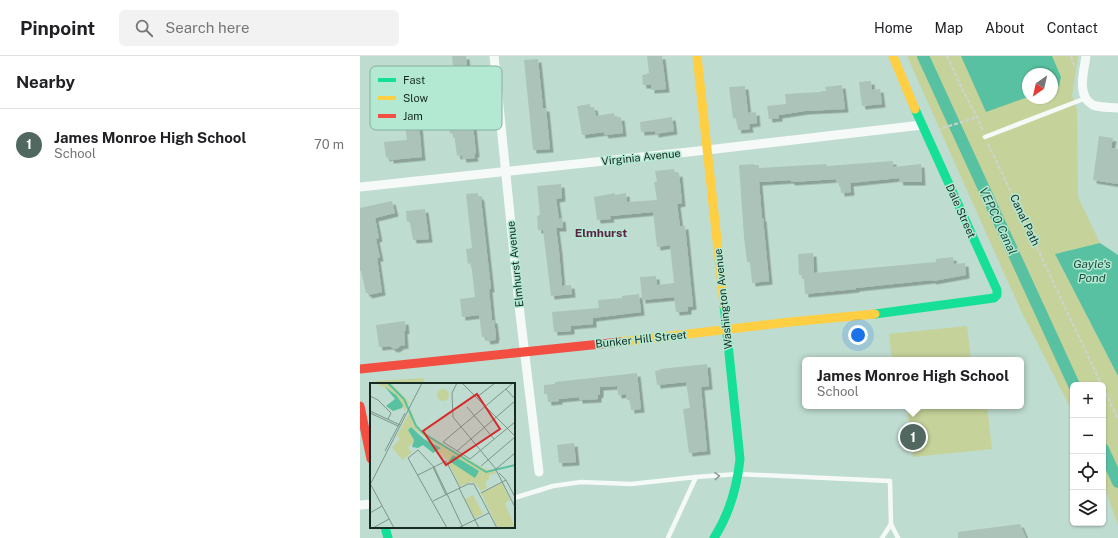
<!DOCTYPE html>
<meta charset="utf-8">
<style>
:root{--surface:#fff;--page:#f2f2f2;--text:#202124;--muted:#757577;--line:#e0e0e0;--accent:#50685f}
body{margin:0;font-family:"Public Sans",sans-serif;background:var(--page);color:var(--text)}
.controls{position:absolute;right:12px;bottom:12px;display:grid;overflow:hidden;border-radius:6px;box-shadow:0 1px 3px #0004}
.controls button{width:36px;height:36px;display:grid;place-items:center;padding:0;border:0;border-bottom:1px solid var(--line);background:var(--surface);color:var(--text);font:20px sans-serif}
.compass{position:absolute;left:662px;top:12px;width:36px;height:36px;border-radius:50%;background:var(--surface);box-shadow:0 1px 3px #0004;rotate:214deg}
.you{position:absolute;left:498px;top:279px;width:14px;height:14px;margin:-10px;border:3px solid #fff;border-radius:50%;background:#1a73e8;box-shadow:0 0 0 6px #1a73e833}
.badge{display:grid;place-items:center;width:26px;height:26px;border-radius:50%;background:var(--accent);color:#fff;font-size:13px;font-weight:700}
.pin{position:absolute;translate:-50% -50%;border:2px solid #fff;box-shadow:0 1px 4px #0006}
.popup{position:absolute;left:442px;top:301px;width:222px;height:52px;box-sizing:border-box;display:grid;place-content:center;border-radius:6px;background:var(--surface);filter:drop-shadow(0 1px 3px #0005);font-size:13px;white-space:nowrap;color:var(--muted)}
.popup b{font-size:15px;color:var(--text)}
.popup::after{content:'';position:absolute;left:50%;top:100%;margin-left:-8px;border:8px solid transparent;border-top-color:var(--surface)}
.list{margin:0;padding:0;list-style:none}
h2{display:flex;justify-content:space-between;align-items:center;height:52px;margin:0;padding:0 16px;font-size:17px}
h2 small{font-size:13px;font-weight:400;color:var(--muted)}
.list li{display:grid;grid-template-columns:26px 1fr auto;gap:12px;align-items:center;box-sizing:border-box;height:72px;padding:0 16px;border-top:1px solid var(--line)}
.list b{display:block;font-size:15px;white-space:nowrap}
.list p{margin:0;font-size:13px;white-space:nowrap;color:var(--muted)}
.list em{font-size:13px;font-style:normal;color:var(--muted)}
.icon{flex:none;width:22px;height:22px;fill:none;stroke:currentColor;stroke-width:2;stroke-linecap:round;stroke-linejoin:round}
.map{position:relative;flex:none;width:758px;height:482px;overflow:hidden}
header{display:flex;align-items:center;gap:24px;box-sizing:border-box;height:56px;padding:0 20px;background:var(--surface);border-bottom:1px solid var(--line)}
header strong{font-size:19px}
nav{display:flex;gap:22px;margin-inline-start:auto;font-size:14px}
.search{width:280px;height:36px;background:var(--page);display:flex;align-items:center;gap:10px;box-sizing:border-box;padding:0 14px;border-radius:6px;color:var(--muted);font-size:15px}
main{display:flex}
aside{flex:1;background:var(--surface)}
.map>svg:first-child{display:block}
</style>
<header>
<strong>Pinpoint</strong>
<div class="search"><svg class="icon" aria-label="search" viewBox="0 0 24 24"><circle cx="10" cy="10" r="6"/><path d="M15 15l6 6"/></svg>Search here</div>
<nav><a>Home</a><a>Map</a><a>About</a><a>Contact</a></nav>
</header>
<main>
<aside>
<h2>Nearby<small></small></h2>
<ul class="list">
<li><span class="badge">1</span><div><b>James Monroe High School</b><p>School</p></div><em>70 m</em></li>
</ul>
</aside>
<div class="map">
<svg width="758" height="482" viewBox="0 0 758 482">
<defs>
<filter id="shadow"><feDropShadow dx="3.5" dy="3.5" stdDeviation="0" flood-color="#0004"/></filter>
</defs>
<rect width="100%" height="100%" fill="#bfdcd0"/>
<g fill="#c5d29a" fill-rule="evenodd">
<path d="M547,0H718L712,40L717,53L718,141L740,187L695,198L758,320V469L743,427V329H713V357L661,255ZM668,18H692V42H668Z"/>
<path d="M607,270L611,304H532L529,278Z"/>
<path d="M64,322V328H17L16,325Z"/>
<path d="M547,350H627L632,393L553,401Z"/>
</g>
<g fill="#58c1a1">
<path d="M601,0H692L701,21L699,30L692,32V18H668V41L626,56Z"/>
<path d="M740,187L758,199V320L695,198Z"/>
</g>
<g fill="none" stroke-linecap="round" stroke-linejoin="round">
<g stroke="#58c1a1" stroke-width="12">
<path d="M563,0L714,329"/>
<path d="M743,393L758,426"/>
</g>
</g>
<g fill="#acc3b9" filter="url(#shadow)">
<path d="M92,0H106L116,98H114L115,102L103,103L102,99L97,100L94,77L90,78L89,63L98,62Z"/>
<path d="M287,0H302L306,33L291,34V29H283L282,19L287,18V17H289Z"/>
<path d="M178,3L183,52H186L190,93L173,94L164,4Z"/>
<path d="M511,25L512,34L520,33L522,48L502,50L499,26Z"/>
<path d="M482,29L485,53L445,55L419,59V62L409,63L407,50L426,48L425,38L461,36V35H466L465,31Z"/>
<path d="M385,30L388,57L396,56L397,67L389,68L390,73L378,74L376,62H373L369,31Z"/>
<path d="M230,48V51H234L236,60L254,57L255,62L261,61L263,77L245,79L244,76L222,79L217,50Z"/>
<path d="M312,61L314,75L295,78V75L281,76L280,66Z"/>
<path d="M59,68L62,101L30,104V101L26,102L24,86L47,84L45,70Z"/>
<path d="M739,80L753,82L751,92L758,93V128L733,124Z"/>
<path d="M533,105V111L561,108L562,126H540L539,122L490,127L491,136L481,137L480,127H476V123L432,126L430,124L399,126L402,162H403L409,225L392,227L390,206H387L384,181L379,109L394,108V109H399V112L466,108L467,110Z"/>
<path d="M314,113L315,118L319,117L322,147L317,148L320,170H325L333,250L328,251V255L316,256L314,241L282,244L280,221L296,220L297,229L314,227L310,189L297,191L293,156L250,160L251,163L237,164L234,141L255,137V139L266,137L267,146L297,144L294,126H297L295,115Z"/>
<path d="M201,128L202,142L196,143L199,163L202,162L203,172H196L199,195L202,230L211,229L212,238L191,240L183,174H178L177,160L180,159L177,130Z"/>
<path d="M118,137V140H120L121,143L131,233H129L132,264H134L136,280L135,284L127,285L126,281H122L119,259L102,261L100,243L115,241L111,207L108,208L106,193L112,192L106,138Z"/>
<path d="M32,145L35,157L15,162L19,182L16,183L20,202H17L22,236L8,239V237H6L1,215H0V152Z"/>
<path d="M65,153L69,183L53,184L50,166H47L46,155Z"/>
<path d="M453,197L454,217L576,206V203L593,201L594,208L605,207L606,219L573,225L572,224L496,232V233L445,238L444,223H442L441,219H439L438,198Z"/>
<path d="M279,238L281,256L233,262V268L211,270V275L194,276L192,256L239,252L238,244L262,242V240Z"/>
<path d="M45,265L46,274L44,275L45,289L40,290L38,292L34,293L30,290L19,291L16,269Z"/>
<path d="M347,308L349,330L341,331L347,395L329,397L323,353L330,352L326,326L297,329L295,315L300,314V313Z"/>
<path d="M277,317L281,353L271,354L270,344H267L266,338L258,339L257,330L240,331V338L238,339V343L219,344V341L199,343V345L188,346L187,338H184V329L195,328V326Z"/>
<path d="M214,387L216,406L199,407L197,389Z"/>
<path d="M660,468L666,482H598V476Z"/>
</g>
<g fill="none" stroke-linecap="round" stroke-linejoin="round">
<g stroke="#ccd5d1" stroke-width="2" stroke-dasharray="4 2" stroke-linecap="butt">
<path d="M587,0L603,35L617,61L623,75"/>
<path d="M711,0L714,10"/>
<path d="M577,74L617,61"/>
<path d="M628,88C667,168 703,249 742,329"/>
<path d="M743,331L758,363"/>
</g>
<g stroke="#f5faf8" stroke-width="4.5">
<path d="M625,81L726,42"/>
<path d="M336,421L378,418L530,425L531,468L538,482"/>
<path d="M154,442L193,430L221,426L271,428L336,421L308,482"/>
<path d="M522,482L531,468"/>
</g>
<g stroke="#f5faf8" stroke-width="9">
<path d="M134,0L160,258L179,416"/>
<path d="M726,0C724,15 716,40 733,49C740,52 750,51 758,52"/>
<path d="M0,131L347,94L562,69"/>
<path d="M0,449L11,448"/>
</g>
<g stroke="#16e098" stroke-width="9">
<path d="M515,258L634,242L637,239V234L555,53"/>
<path d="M25,471L28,482"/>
<path d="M354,482C370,457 377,432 380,403L364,249"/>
</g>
<g stroke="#ffcf43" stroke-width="9">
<path d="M337,0L364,249"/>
<path d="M533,0L555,53"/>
<path d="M260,286L430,266L515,258"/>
</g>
<g stroke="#f24e42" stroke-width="9">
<path d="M0,313L260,286"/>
<path d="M0,350L11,403"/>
</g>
</g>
<defs><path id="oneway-chevron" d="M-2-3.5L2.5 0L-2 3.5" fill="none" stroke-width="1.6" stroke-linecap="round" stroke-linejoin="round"/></defs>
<use stroke="#909c98" href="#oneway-chevron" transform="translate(357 420) rotate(-3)"/>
<g text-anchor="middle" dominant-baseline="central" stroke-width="3" stroke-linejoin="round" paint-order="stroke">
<g font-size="11" fill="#152a22" stroke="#b3e8d2">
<text transform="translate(281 101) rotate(-6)">Virginia Avenue</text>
<text transform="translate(601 155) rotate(66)">Dale Street</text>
<text transform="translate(665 164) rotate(65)">Canal Path</text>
<text transform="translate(155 208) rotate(-96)">Elmhurst Avenue</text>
<text transform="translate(363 243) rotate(-96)">Washington Avenue</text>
<text transform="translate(281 283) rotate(-6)">Bunker Hill Street</text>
</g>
<g font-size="12" font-style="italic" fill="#1a4f3e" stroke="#b3e8d2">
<text transform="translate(638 165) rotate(65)">VEPCO Canal</text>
<text x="732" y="208">Gayle's<tspan x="732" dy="14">Pond</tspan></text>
</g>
<g font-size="12" font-weight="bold" fill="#5e2043" stroke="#b3e8d2">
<text x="241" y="177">Elmhurst</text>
</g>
</g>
<g transform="translate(10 327)">
<rect width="145" height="145" fill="#bfdcd0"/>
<path d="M21,0L39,19L35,28L24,10L8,1H0ZM67 12a6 6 0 1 1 12 0a6 6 0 1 1-12 0ZM41,26L46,42L59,53L117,87L125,86L127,90L119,92V96L115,99L117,105L111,108L106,101L101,99L90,103L77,77L68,68L71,65L41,44L38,47L44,58L38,65L42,69L33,77L22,65L30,56L27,53ZM132,100L140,117L135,120L145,145H128L111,110ZM103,112L113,131L105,135L95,116Z" fill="#c5d29a"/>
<path d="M15,4L26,12L33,22L32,25L23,28L16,23L25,16ZM41,44L54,56L71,65L63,70L53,62L48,65L42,64L44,57L38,47ZM83,72L109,88L105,95L79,78Z" fill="#58c1a1"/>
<path fill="none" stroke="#58c1a1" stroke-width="2" d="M18,0L34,16L46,43L53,50L116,89L145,82"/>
<path fill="none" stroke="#7b958a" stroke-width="1" d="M87,0L82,10L83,34L125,85L145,124M92,0L145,53M143,0L73,59L100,76L145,39M136,6L145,16M0,13L8,17L21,30L18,36M107,14L125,0M97,24L124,56M0,28L30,42M0,30L28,43M15,68L35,30M87,68L145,18M111,83L145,54M63,84L76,112M64,84L48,67L38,75L77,145M64,84L77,111M126,86L145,70M129,90L136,97L145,114M48,92L76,78L90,105M0,102L52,0M1,102L24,145M89,105L109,145M111,110L136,97M77,111L93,145M63,118L98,101H104L127,145M0,130L12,123M3,145L19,136M88,145L119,130"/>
<path fill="#d62828" fill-opacity="0.15" stroke="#d62828" stroke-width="2" d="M107,11L130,46L76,82L53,48Z"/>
<rect width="145" height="145" fill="none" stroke="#152a22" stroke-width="2"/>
</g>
<rect x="10" y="10" width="132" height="64" rx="6" fill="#b3e8d2" stroke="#84af9d" stroke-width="1"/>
<rect x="18" y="22" width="18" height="4" fill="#16e098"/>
<rect x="18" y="40" width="18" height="4" fill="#ffcf43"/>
<rect x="18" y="58" width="18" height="4" fill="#f24e42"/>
<g font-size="11" fill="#152a22">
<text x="43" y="28">Fast</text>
<text x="43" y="46">Slow</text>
<text x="43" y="64">Jam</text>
</g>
</svg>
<div class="controls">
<button>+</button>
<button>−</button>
<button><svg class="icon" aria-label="locate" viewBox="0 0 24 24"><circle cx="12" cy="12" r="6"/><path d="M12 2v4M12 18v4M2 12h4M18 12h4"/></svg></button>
<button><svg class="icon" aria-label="layers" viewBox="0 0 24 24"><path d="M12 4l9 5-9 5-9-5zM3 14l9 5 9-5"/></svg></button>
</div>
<svg class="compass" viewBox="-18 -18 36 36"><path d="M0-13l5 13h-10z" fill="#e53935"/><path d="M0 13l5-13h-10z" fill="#757577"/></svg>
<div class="you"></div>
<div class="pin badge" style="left:553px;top:381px">1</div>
<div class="popup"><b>James Monroe High School</b>School</div>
</div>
</main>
